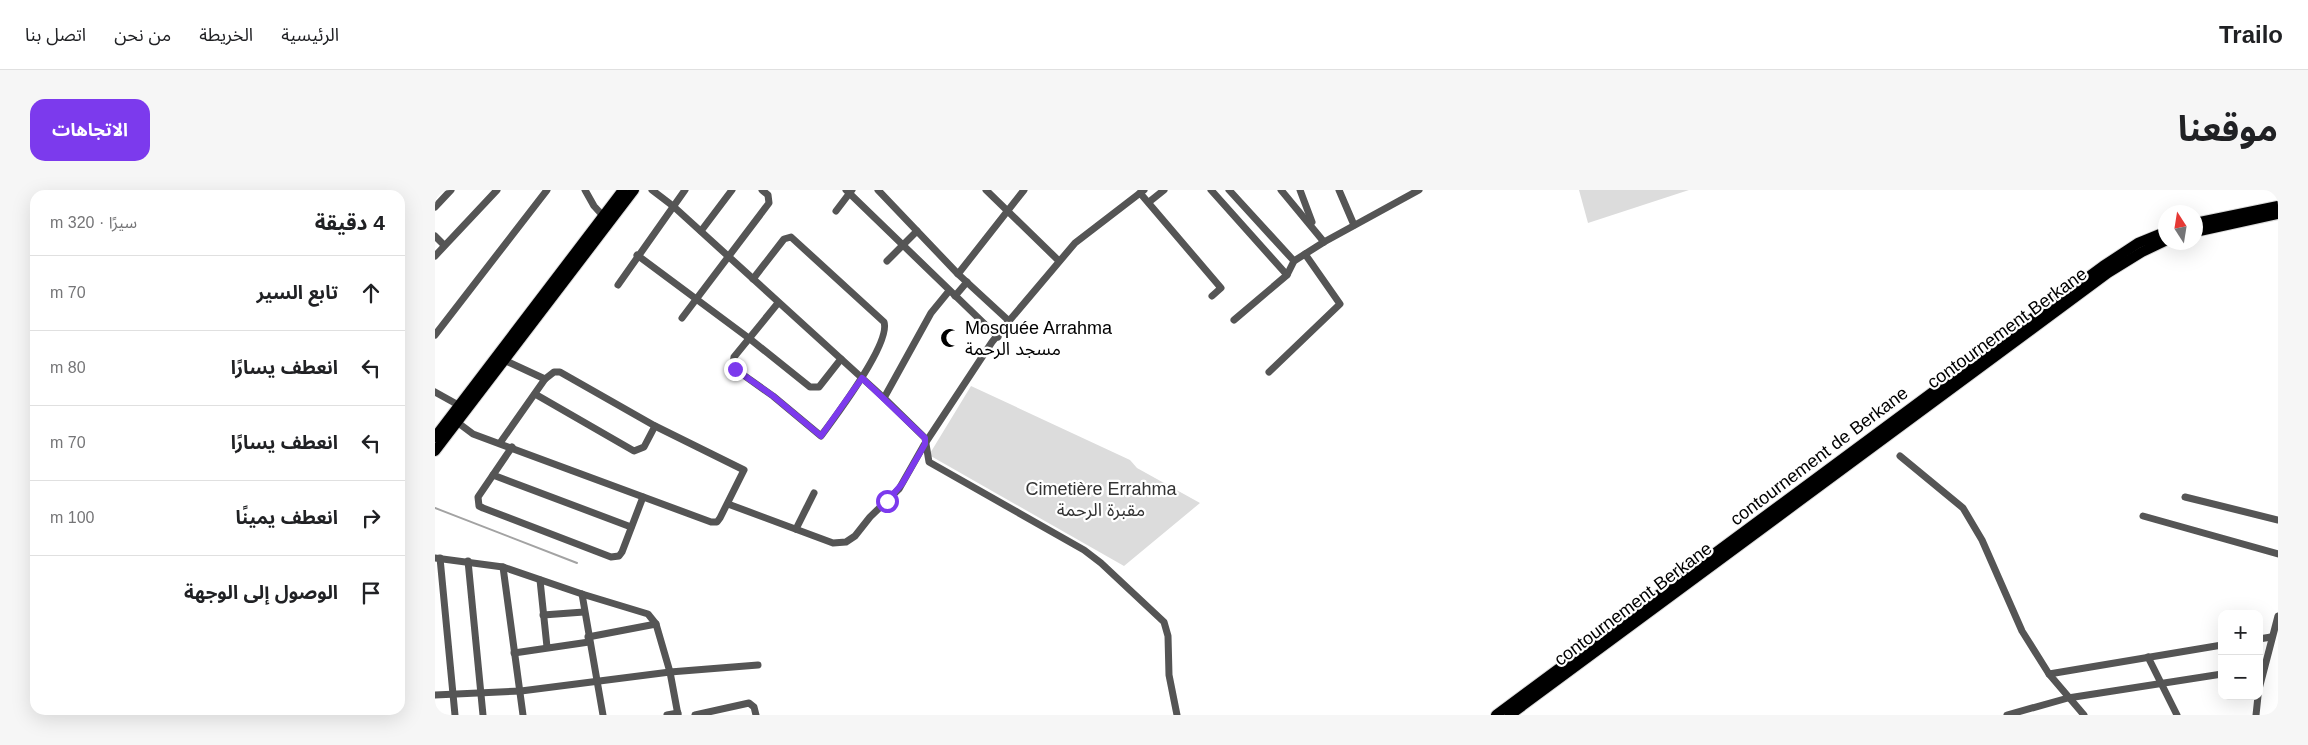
<!DOCTYPE html>
<html lang="ar">
<meta charset="utf-8">
<style>
:root{--surface:#fff;--page:#f6f6f6;--text:#202124;--muted:#757577;--line:#e0e0e0;--accent:#7c3aed}
body{margin:0;font-family:Helvetica,"Noto Sans Arabic",sans-serif;background:var(--page);color:var(--text);direction:rtl}
.controls{position:absolute;right:15px;bottom:15px;display:grid;overflow:hidden;border-radius:10px;box-shadow:0 5px 20px #0002}
.controls button{width:45px;height:45px;display:grid;place-items:center;padding:0;border:0;border-bottom:1px solid var(--line);background:var(--surface);color:var(--text);font:25px sans-serif}
.compass{position:absolute;left:1723px;top:15px;width:45px;height:45px;border-radius:50%;background:var(--surface);box-shadow:0 5px 20px #0002;rotate:348deg}
.stop{position:absolute;width:15px;height:15px;margin:-11px;border:4px solid #7c3aed;border-radius:50%;background:#fff}
.stop.end{background:#7c3aed;border-color:#fff;box-shadow:0 1px 5px #0008}
.list{margin:0;padding:0;list-style:none}
h2{display:flex;justify-content:space-between;align-items:center;height:65px;margin:0;padding:0 20px;font-size:21px}
h2 small{font-size:16px;font-weight:400;color:var(--muted)}
.list li{display:grid;grid-template-columns:32px 1fr auto;gap:15px;align-items:center;box-sizing:border-box;height:75px;padding:0 20px;border-top:1px solid var(--line)}
.list b{display:block;font-size:19px;white-space:nowrap}
.list em{font-size:16px;font-style:normal;color:var(--muted)}
.icon{flex:none;width:28px;height:28px;fill:none;stroke:currentColor;stroke-width:2;stroke-linecap:round;stroke-linejoin:round}
.map{position:relative;flex:none;width:1843px;height:525px;overflow:hidden;direction:ltr;border-radius:15px}
header{display:flex;align-items:center;gap:30px;box-sizing:border-box;height:70px;padding:0 25px;background:var(--surface);border-bottom:1px solid var(--line)}
header strong{font-size:24px}
nav{display:flex;gap:28px;margin-inline-start:auto;font-size:18px}
.intro{display:flex;align-items:center;justify-content:space-between;box-sizing:border-box;height:120px;padding:0 30px}
h1{margin:0;font-size:35px}
.button{padding:12px 22px;border-radius:15px;background:var(--accent);color:#fff;font-size:18px;font-weight:700}
main{display:flex;gap:30px;padding:0 30px}
aside{flex:1;background:var(--surface);border-radius:15px;box-shadow:0 5px 20px #0002}
.map>svg:first-child{display:block}
</style>
<header>
<strong>Trailo</strong>
<nav><a>الرئيسية</a><a>الخريطة</a><a>من نحن</a><a>اتصل بنا</a></nav>
</header>
<div class="intro"><h1>موقعنا</h1><a class="button">الاتجاهات</a></div>
<main>
<div class="map">
<svg width="1843" height="525" viewBox="0 0 1843 525">
<rect width="100%" height="100%" fill="#fff"/>
<g fill="#dcdcdc">
<path d="M1144,0H1254L1153,33Z"/>
<path d="M536,196L695,270L702,278L765,313L689,376L494,265Z"/>
</g>
<g fill="none" stroke-linecap="round" stroke-linejoin="round">
<path stroke="#a3a3a3" stroke-width="2" d="M0,318L142,373"/>
<g stroke="#dbdbdb" stroke-width="12">
<g id="highway">
<path d="M1760,33L1843,16"/>
<path d="M1760,42L1843,24"/>
<path d="M0,247L188,0"/>
<path d="M0,261L199,0"/>
<path d="M1061,525L1668,76L1703,53L1730,42"/>
<path d="M1075,525L1673,83L1707,62L1730,51"/>
</g>
</g>
<g stroke="#555" stroke-width="7">
<path d="M150,0L159,16L170,28"/>
<path d="M217,0L238,16L449,208L496,123L514,101"/>
<path d="M411,0L563,147"/>
<path d="M443,0L523,84L574,131L640,53L709,0"/>
<path d="M551,0L624,71"/>
<path d="M776,0L852,85"/>
<path d="M794,0L859,71"/>
<path d="M846,0L889,52"/>
<path d="M865,0L877,32"/>
<path d="M904,0L919,35"/>
<path d="M705,3L786,98L777,106"/>
<path d="M714,12L729,0"/>
<path d="M0,17L16,0"/>
<path d="M401,21L417,0"/>
<path d="M266,41L297,0"/>
<path d="M0,46L9,55"/>
<path d="M202,65L315,149L375,197H384L406,169"/>
<path d="M0,66L62,0"/>
<path d="M452,71L482,41"/>
<path d="M523,84L589,0"/>
<path d="M318,89L349,49L356,47L449,132C456,153 400,227 386,246L338,206L300,179L298,175L299,167L343,113"/>
<path d="M183,95L250,0"/>
<path d="M520,106L532,92"/>
<path d="M247,128L334,13L333,5L327,0"/>
<path d="M799,130L852,85L859,71L889,52L984,0"/>
<path d="M0,145L112,0"/>
<path d="M834,182L905,114L870,64"/>
<path d="M0,202L27,217"/>
<path d="M100,204L199,261L209,257L220,236"/>
<path d="M449,208L490,248L494,272L649,360L666,373L729,432L733,446L734,485L742,525"/>
<path d="M22,232L38,244L276,332H282L285,328L309,280L220,236L125,182H119L110,189"/>
<path d="M65,253L110,189L69,170"/>
<path d="M77,257L43,307L44,316L48,318L176,367L184,366L187,362L208,307"/>
<path d="M1465,266L1528,318L1547,350L1587,441L1614,484L1649,525"/>
<path d="M58,285L196,337"/>
<path d="M1750,307L1843,330"/>
<path d="M293,314L398,353L411,352L420,346L435,327L464,299L489,255L557,152L574,131"/>
<path d="M1708,326L1843,364"/>
<path d="M361,339L379,303"/>
<path d="M0,368L68,377L147,404L213,424L221,434L235,482L243,525"/>
<path d="M5,368L20,525"/>
<path d="M33,371L48,525"/>
<path d="M68,377L88,525"/>
<path d="M105,390L112,457"/>
<path d="M147,404L168,525"/>
<path d="M108,425L149,422"/>
<path d="M153,447L221,434"/>
<path d="M1824,449L1836,447"/>
<path d="M79,463L154,452"/>
<path d="M1713,467L1742,525"/>
<path d="M1614,484L1787,455"/>
<path d="M1824,499L1843,426"/>
<path d="M0,505L86,501L235,482L323,475"/>
<path d="M232,525L243,523"/>
<path d="M260,525L314,513L319,517L321,525"/>
<path d="M1572,525L1633,508L1787,484"/>
<path d="M1821,525L1823,506"/>
</g>
<use href="#highway" stroke="#000" stroke-width="10"/>
</g>
<g fill="none" stroke-linecap="round" stroke-linejoin="round">
<path stroke="#7c3aed" stroke-width="6" d="M300,179L338,206L386,246L427,188L490,248V254L467,294L452,311"/>
</g>
<defs>
<g id="mosque-bare" transform="scale(1.5)"><path d="M3.5-4.9A6 6 0 1 0 3.5 4.9A5 5 0 1 1 3.5-4.9Z" fill="#000" stroke="#fff" stroke-width="2.5" paint-order="stroke"/></g>
</defs>
<g fill-rule="evenodd">
<use href="#mosque-bare" x="515" y="148"/>
</g>
<g text-anchor="middle" dominant-baseline="central" stroke-width="4.5" stroke-linejoin="round" paint-order="stroke">
<g font-size="18" fill="#000" stroke="#fff" text-anchor="start">
<text x="530" y="138">Mosquée Arrahma<tspan x="530" dy="21">مسجد الرحمة</tspan></text>
</g>
<g font-size="18" fill="#000" stroke="#fff">
<text transform="translate(1572 138) rotate(-36)">contournement Berkane</text>
<text transform="translate(1384 266) rotate(-37)">contournement de Berkane</text>
<text transform="translate(1198 414) rotate(-37)">contournement Berkane</text>
</g>
<g font-size="18" fill="#333" stroke="#fff">
<text x="666" y="299">Cimetière Errahma<tspan x="666" dy="21">مقبرة الرحمة</tspan></text>
</g>
</g>
</svg>
<div class="controls">
<button>+</button>
<button>−</button>
</div>
<svg class="compass" viewBox="-18 -18 36 36"><path d="M0-13l5 13h-10z" fill="#e53935"/><path d="M0 13l5-13h-10z" fill="#757577"/></svg>
<div class="stop" style="left:452px;top:311px"></div>
<div class="stop end" style="left:300px;top:179px"></div>
</div>
<aside>
<h2>4 دقيقة<small>سيرًا · 320 m</small></h2>
<ul class="list">
<li><svg class="icon" aria-label="ahead" viewBox="0 0 24 24"><path d="M12 20V5M6 11l6-6 6 6"/></svg><div><b>تابع السير</b></div><em>70 m</em></li>
<li><svg class="icon" aria-label="left" viewBox="0 0 24 24"><path d="M17 20v-9H6M10 6l-5 5 5 5"/></svg><div><b>انعطف يسارًا</b></div><em>80 m</em></li>
<li><svg class="icon" aria-label="left" viewBox="0 0 24 24"><path d="M17 20v-9H6M10 6l-5 5 5 5"/></svg><div><b>انعطف يسارًا</b></div><em>70 m</em></li>
<li><svg class="icon" aria-label="right" viewBox="0 0 24 24"><path d="M7 20v-9h11M14 6l5 5-5 5"/></svg><div><b>انعطف يمينًا</b></div><em>100 m</em></li>
<li><svg class="icon" aria-label="arrive" viewBox="0 0 24 24"><path d="M6 21V4h12l-3 4 3 4H6"/></svg><div><b>الوصول إلى الوجهة</b></div></li>
</ul>
</aside>
</main>
